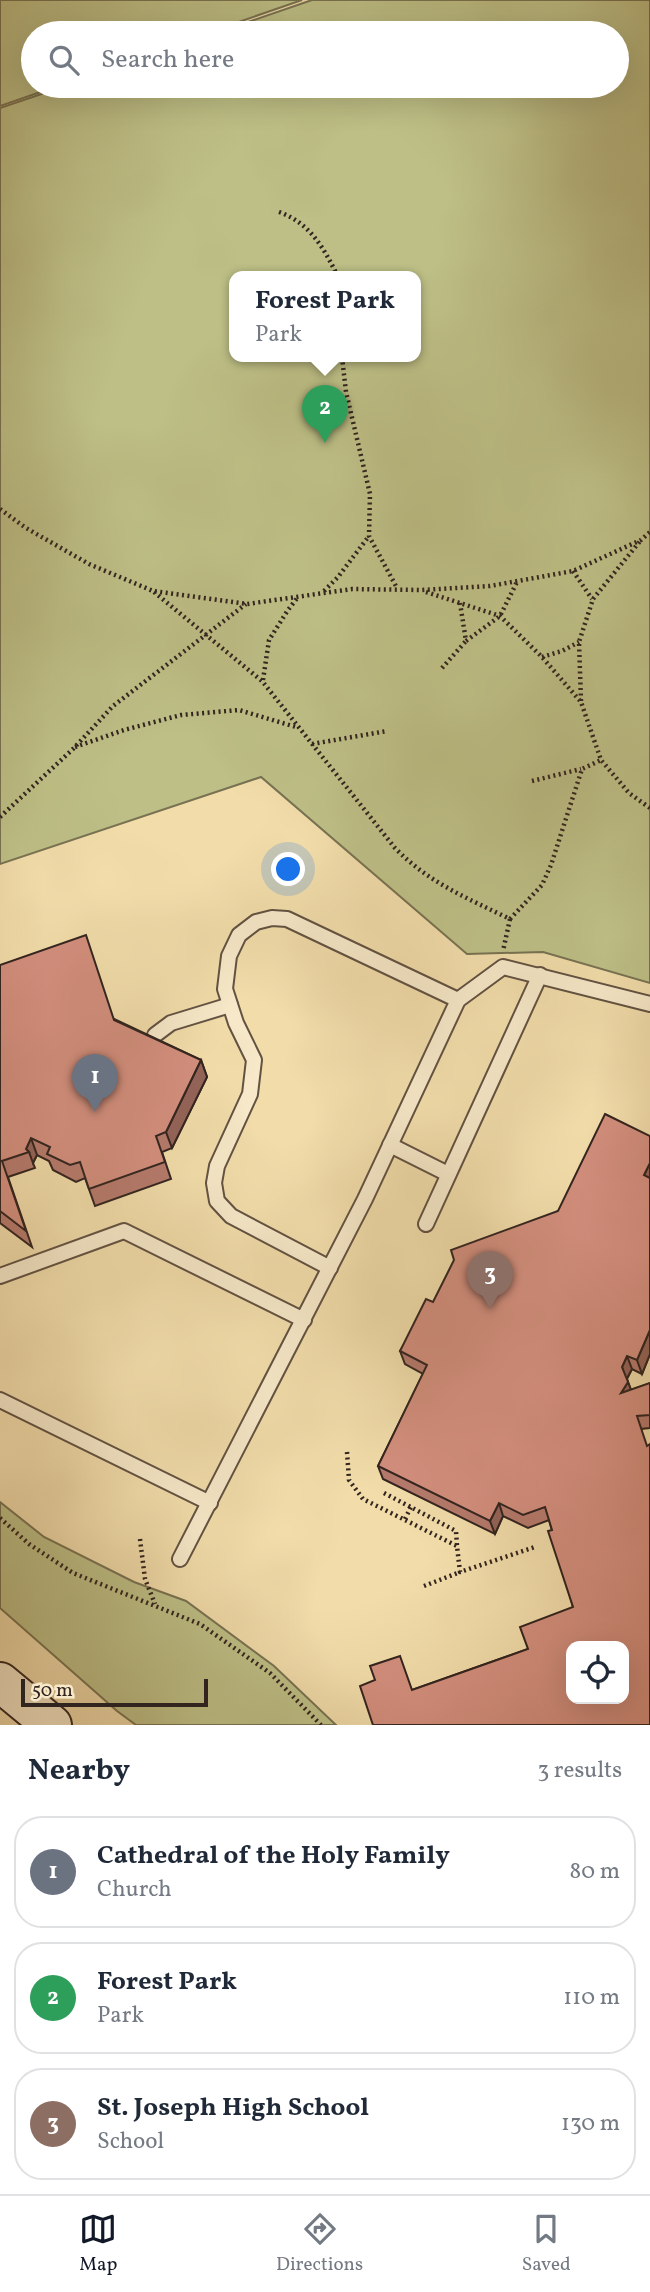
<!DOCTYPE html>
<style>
:root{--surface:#fff;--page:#f2f2f3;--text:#1f2937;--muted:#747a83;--line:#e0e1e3;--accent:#111827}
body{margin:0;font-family:Vollkorn,serif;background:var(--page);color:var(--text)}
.controls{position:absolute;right:21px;bottom:21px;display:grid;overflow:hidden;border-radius:14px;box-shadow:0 7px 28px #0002}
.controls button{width:63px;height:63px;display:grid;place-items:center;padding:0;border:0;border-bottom:2px solid var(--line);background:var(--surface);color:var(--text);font:35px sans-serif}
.scale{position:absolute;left:21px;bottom:18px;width:187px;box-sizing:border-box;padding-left:7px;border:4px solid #32241f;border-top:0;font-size:19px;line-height:24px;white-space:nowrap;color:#32241f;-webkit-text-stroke:5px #f6e8c8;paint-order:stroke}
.you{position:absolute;left:289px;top:870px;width:24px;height:24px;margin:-18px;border:5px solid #fff;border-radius:50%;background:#1a73e8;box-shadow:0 0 0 10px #1a73e833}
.badge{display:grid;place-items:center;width:46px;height:46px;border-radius:50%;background:var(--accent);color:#fff;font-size:23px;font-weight:700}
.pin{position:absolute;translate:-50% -58px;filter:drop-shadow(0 2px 4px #0008)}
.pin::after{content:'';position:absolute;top:37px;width:24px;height:21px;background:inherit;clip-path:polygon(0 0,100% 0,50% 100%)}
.popup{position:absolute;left:229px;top:271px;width:192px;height:91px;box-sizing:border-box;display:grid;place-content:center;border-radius:14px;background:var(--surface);filter:drop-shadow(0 2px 5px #0005);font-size:23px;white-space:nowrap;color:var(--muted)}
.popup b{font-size:26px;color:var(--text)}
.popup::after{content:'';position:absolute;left:50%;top:100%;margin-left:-14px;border:14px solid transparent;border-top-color:var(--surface)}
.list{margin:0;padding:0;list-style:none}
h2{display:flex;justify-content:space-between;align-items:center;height:91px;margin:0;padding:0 28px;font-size:30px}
h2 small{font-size:23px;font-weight:400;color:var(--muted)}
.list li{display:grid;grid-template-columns:46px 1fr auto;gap:21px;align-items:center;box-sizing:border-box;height:112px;margin:0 14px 14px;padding:0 14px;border:2px solid var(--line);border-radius:28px}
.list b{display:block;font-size:26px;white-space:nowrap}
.list p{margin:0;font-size:23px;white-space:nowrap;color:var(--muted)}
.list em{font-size:23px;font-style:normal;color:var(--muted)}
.icon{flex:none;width:38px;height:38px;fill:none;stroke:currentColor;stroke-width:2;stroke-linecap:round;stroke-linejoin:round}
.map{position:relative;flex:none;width:650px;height:1725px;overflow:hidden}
.search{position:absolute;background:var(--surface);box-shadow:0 7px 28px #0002;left:21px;right:21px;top:21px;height:77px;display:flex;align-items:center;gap:18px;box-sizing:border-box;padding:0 24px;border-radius:38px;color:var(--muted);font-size:26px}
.sheet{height:469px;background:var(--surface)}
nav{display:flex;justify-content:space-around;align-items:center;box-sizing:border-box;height:98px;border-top:2px solid var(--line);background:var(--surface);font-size:19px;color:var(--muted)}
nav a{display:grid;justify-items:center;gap:4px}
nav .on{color:var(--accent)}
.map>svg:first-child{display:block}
</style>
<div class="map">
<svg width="650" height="1725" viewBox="0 0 650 1725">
<rect width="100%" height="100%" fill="#f1dcaa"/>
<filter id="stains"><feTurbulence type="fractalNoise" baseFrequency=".00286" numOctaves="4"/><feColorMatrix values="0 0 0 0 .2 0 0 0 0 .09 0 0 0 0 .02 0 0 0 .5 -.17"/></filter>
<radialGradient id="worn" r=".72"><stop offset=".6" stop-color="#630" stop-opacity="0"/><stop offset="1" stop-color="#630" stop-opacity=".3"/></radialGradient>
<g fill="#bdbf86" stroke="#787252" stroke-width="2" fill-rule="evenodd">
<path d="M0,0H302L207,33H33V86H58L0,106Z"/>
<path d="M312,0H650V983L543,952L467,954L261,777L0,864V108L65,86H617V33H216ZM234,277H416V357H234Z"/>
<path d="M0,1502L44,1537L134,1582L186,1601L274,1666L336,1725H136L117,1711L0,1608Z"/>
</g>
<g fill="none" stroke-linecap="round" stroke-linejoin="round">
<g stroke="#625242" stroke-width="18">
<g id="service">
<path d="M155,1035L171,1023L230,1005"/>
<path d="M390,1145L448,1174"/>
<path d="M426,1224L540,975"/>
<path d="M330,1268L231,1216L217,1201L214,1183L217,1166L250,1094L254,1060L236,1023L225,989L229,956L239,935L256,922L272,918L287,919L458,1000"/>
<path d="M0,1276L124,1231L304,1320"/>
<path d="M0,1400L210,1503"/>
<path d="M180,1559L365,1199L458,1000L503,967L650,1004"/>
</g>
</g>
<g stroke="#32241f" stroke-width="42">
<path id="secondary" d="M0,1682L52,1725"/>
</g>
<g stroke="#32241f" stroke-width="4.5" stroke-dasharray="2 3.5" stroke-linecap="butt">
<path d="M279,212C310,223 324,248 338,277"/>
<path d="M342,357L346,392L370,494L369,536L397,588"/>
<path d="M0,509L26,528L89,564L153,591L247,604L352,589L422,590L490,586L573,571L641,540L650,532"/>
<path d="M573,571L592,599"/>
<path d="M324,591L338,577L369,536"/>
<path d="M154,592L262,681L395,848C429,883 467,898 510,919L503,951"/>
<path d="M426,592L500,616L542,657L581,702L601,760L629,793L650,808"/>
<path d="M460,603L466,641L500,616L517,582"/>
<path d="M542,657L562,651L579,642"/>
<path d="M442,668L466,641"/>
<path d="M263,680L269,640L288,610L298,597"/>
<path d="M581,701L579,642L593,599L641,540"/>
<path d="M312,744L387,731"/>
<path d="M75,747L124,730L181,715L239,710L296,727"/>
<path d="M532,781L581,769"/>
<path d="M0,817L74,748L113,706L246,604"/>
<path d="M510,919L542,885L551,865L582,769L601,760"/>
<path d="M347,1452L349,1480L363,1499L457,1546L460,1572L535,1547"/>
<path d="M384,1493L456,1531L457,1546"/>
<path d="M0,1518L29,1544L73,1573L200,1624L270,1673L321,1725"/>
<path d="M405,1519L411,1507"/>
<path d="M140,1539L145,1579L155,1604"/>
<path d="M424,1586L460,1572"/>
</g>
<use href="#service" stroke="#f6e8c8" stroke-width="14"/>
<use href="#secondary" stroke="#f6e8c8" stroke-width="38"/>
</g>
<g fill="#b57a6c" stroke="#32241f" stroke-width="2">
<path d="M0,965L201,1060L207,1077L172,1148L162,1152L171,1179L95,1206L85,1178L76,1182L53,1170L49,1161L37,1155L33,1163L35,1168L8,1177L32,1247L0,1223Z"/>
<path d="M650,1136V1354L642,1374L632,1369L627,1379L631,1390L650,1383V1428L641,1429L650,1725L412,1690L528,1649L573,1607L549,1520L528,1528L503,1516L495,1534L383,1479L378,1466L423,1374L405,1364L400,1351L433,1302L558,1211Z"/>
</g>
<g fill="#936358" stroke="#32241f" stroke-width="2">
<path d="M201,1060L207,1077L172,1148L166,1132Z"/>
<path d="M31,1138L37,1155L33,1163L29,1152L26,1149Z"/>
<path d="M650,1163V1186L644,1175Z"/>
<path d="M650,1330V1354L642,1374L637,1360Z"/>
<path d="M627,1356L632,1369L626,1380L622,1367Z"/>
<path d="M628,1382L633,1395L621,1393Z"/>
<path d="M499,1503L503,1516L495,1534L490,1521Z"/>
</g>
<g fill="#d28e7d" stroke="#32241f" stroke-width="2" fill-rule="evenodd">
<path d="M86,935L114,1020L201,1060L166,1132L156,1136L165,1162L89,1189L80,1162L70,1165L47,1154L50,1147L31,1138L26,1149L29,1152L2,1161L26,1231L0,1211V965Z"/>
<path d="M605,1114L650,1136V1163L644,1175L650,1178V1330L637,1360L627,1356L622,1367L628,1382L621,1393L650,1383V1415L637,1416L647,1446L650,1444V1725H373L360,1686L375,1680L370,1666L400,1656L412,1690L528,1649L520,1627L573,1607L548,1531L552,1530L545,1507L523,1515L499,1503L490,1521L378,1466L427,1365L400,1351L426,1299L433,1302L454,1260L451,1250L558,1211ZM571,1646H624V1699H571Z"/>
</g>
<rect width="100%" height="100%" filter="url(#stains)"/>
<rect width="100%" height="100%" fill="url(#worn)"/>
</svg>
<div class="controls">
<button><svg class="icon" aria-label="locate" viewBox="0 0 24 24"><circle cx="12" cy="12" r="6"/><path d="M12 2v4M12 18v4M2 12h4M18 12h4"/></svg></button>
</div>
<div class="scale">50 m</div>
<div class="you"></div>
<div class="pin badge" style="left:95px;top:1112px;background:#6b7280">1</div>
<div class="pin badge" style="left:325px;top:443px;background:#2e9e5b">2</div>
<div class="popup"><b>Forest Park</b>Park</div>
<div class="pin badge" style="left:490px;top:1309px;background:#8d6e63">3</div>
<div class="search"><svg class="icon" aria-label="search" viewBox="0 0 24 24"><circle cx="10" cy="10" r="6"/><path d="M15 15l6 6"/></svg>Search here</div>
</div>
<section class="sheet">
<h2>Nearby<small>3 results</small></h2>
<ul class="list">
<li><span class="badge" style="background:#6b7280">1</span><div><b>Cathedral of the Holy Family</b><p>Church</p></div><em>80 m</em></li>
<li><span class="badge" style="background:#2e9e5b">2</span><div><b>Forest Park</b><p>Park</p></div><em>110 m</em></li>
<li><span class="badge" style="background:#8d6e63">3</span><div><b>St. Joseph High School</b><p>School</p></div><em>130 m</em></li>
</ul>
</section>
<nav>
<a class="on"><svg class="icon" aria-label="map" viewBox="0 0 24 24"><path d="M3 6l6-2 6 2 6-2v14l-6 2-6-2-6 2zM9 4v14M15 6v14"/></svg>Map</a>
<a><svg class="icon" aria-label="directions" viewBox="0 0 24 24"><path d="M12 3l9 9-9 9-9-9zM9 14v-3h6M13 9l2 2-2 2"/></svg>Directions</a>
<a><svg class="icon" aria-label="saved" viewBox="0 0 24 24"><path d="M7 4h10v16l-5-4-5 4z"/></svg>Saved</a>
</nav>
